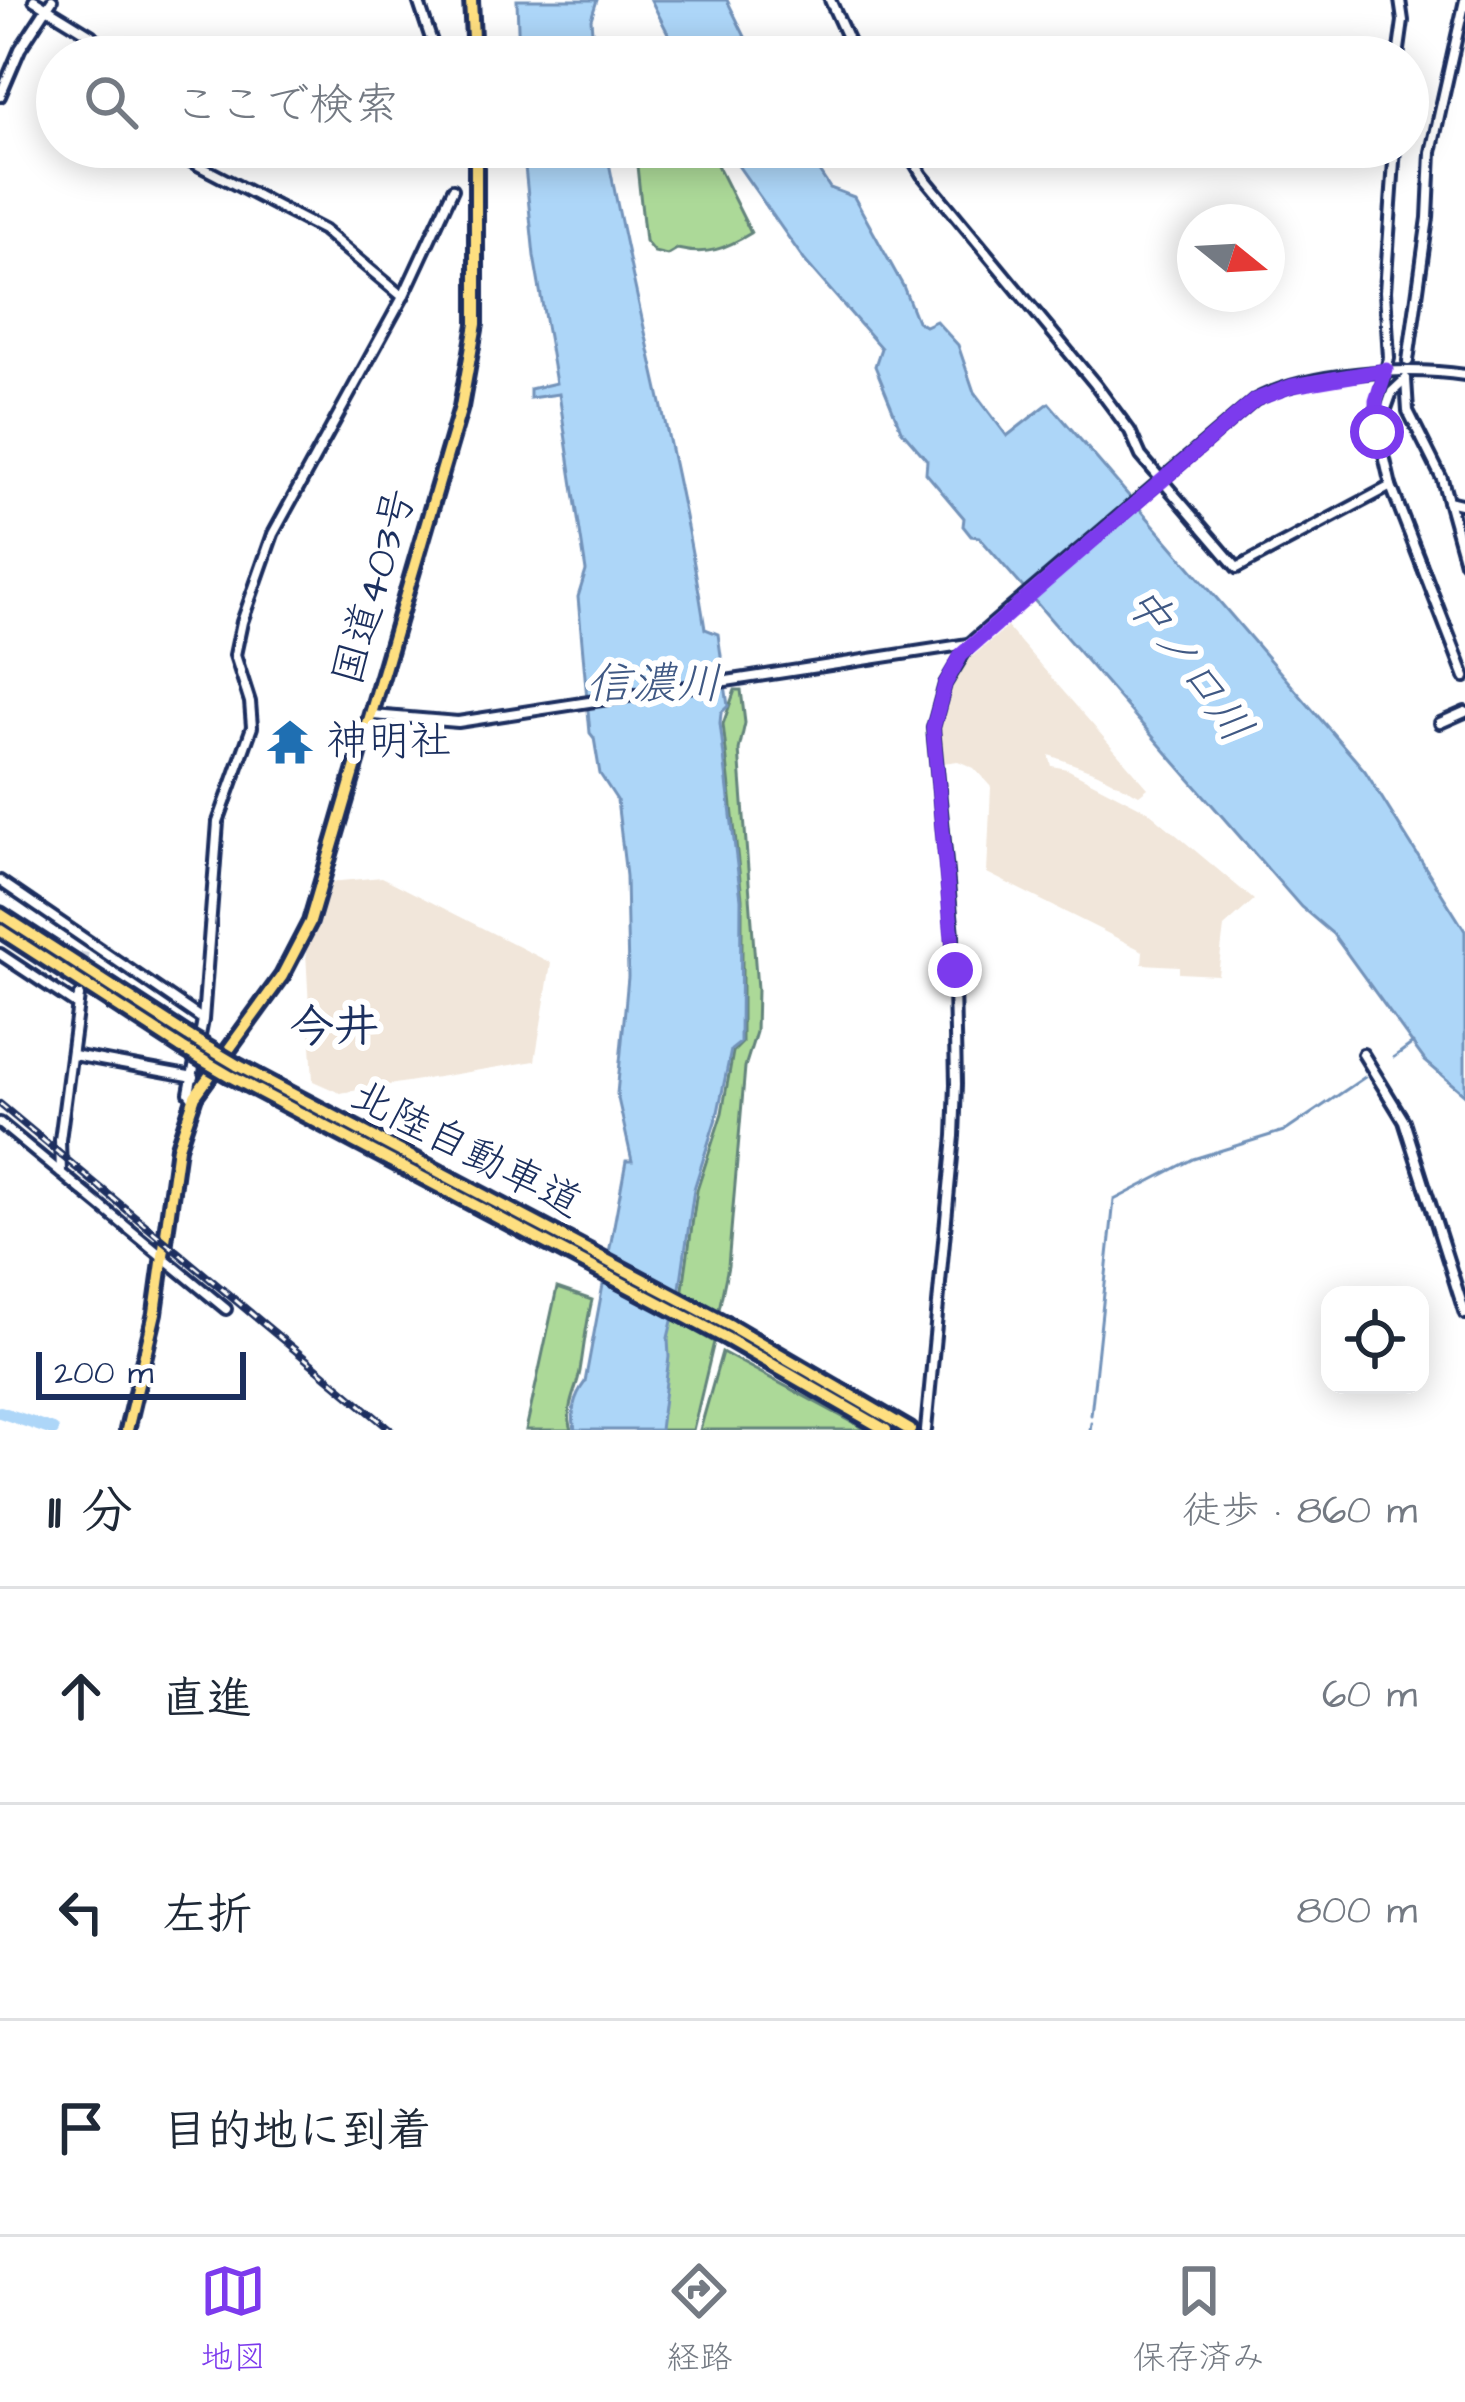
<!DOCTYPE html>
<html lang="ja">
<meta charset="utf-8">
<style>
:root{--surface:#fff;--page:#f6f6f7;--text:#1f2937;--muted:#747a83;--line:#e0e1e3;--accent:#7c3aed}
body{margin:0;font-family:"Architects Daughter","Klee One",sans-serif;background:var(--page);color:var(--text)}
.controls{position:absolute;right:36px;bottom:36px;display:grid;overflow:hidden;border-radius:24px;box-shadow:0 6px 30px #0003}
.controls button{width:108px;height:108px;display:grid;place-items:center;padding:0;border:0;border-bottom:3px solid var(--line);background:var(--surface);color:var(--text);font:60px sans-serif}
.compass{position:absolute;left:1177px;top:204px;width:108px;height:108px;border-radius:50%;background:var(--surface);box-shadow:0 6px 30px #0003;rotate:108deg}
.scale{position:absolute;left:36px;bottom:30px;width:210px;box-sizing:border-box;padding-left:12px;border:6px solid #1b2f5e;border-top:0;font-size:33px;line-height:42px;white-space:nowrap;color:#1b2f5e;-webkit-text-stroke:9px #fff;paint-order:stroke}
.stop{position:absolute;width:36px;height:36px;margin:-27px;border:9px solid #7c3aed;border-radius:50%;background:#fff}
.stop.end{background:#7c3aed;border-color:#fff;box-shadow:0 3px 12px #0008}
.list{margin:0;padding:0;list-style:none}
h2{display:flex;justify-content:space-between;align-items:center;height:156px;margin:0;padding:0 48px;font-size:51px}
h2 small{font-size:39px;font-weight:400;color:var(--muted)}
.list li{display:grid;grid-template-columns:78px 1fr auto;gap:36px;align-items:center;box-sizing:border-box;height:216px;padding:0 48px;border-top:3px solid var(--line)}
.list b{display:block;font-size:45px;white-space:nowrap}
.list em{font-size:39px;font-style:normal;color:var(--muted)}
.icon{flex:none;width:66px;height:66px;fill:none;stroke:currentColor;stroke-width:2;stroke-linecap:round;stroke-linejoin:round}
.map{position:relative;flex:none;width:1465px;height:1430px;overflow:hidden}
.search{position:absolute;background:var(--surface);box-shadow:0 6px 30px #0003;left:36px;right:36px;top:36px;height:132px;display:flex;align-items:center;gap:30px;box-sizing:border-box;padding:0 42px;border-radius:66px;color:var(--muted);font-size:45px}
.sheet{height:804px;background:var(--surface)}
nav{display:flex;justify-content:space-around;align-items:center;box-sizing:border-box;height:168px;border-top:3px solid var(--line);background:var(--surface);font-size:33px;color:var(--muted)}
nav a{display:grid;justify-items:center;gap:6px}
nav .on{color:var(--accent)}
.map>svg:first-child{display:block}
</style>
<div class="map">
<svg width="1465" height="1430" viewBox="0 0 1465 1430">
<rect width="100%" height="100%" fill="#fff"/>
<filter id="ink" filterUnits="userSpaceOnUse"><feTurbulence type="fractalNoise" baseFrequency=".00833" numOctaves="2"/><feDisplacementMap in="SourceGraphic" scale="24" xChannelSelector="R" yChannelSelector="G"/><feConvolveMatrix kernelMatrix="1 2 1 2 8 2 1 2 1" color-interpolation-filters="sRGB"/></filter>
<g filter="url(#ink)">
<g fill="#f1e6da">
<path d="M1007,627L1148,788L1139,795L1098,773L1049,755L1052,766L1067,769L1148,811L1254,900L1224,927L1218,975L1179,973V966L1142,964L1143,951L987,873L991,787L974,768L958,761L942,763L938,731L945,701L966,662Z"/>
<path d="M382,877L551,963L535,1061L340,1093L313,1081L306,952L330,882Z"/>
</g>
<g fill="#acd998" stroke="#64847b" stroke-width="3">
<path d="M635,147H708L751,233C725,249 707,256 677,249L667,255L654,252L645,241Z"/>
<path d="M735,690H741L745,723L739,750L757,989L756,1032L745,1067L728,1266L718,1314L682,1296L697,1190L722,1113L733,1052L742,1043V898L723,724Z"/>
<path d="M557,1288L592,1300C586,1324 584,1347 580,1371C576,1393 564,1406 572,1430H526Z"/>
<path d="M668,1316L714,1342L693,1430H652Z"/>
<path d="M722,1352L867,1430H700Z"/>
</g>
<g fill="#add6f8" stroke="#7393ba" stroke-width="3">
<path d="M517,0H597L591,19L594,57H519Z"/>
<path d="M651,0H727L755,57H680Z"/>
<path d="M523,147H606C636,308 680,466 705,629L718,634L728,706L721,713L720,723L741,899L740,1043L731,1050L718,1112L694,1189L680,1288L668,1338L669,1357L660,1430H575C571,1411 573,1398 585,1382L626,1161H632L617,1094L628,977L626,876L617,800L600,774L594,738L590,733L578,597L586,571L559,394L530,398V389L556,383L534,256Z"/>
<path d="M725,147H803L830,188L854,197L903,286L917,321L925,326L936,321L958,345L974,392L1007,436L1049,403L1365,771L1465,931V1095L1425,1061L1333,934L1301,907L979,537L971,536L963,526L964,518L926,473L927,460L901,430L875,366L881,348L805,261Z"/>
</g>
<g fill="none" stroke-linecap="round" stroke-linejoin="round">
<g stroke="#7393ba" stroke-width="3">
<path d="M1394,1057L1413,1043"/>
<path d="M1091,1415L1114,1200L1193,1159L1287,1130L1365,1077"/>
<path d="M1090,1430L1091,1423"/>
</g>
<path stroke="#add6f8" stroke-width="12" d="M0,1412L53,1430"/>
<path stroke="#d1d5df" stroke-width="8" stroke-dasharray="8 4" stroke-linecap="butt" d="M79,996L85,950"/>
<g stroke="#1b2f5e" stroke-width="16">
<g id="minor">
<path d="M34,0L91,35L110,57"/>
<path d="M418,0L437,57"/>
<path d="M830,0L856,57"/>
<path d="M1398,57L1403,21L1400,0"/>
<path d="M0,96L20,49L52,0"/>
<path d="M179,147L190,161L323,230L403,297"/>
<path d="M905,147L922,175L1095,384L1130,431L1141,456L1237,568L1391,486"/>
<path d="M1395,147L1385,291L1389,358L1375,416L1391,486L1465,677"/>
<path d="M1408,361L1428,218L1431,152L1465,0"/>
<path d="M1406,379L1408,411L1442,479L1465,562"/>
<path d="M1378,431L1392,392L1406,379"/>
<path d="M1448,501L1465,505"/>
<path d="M373,715L458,722L968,644"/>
<path d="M1440,723L1465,712"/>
<path d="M0,881L202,1019"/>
<path d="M0,954L77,1005"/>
<path d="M1363,1054L1404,1121L1465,1314"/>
<path d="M73,1055L194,1077"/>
<path d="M193,1098L189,1093L203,1020L218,822L252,727L250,702L235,655L242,622L273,534L403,297L453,189"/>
<path d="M0,1123L226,1309"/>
<path d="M61,1173L60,1140L79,996"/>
<path d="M926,1430L954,1136L956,1084L953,935L933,728L945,684L970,643L1255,400C1308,372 1406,366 1465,375"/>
</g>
</g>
<g stroke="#1b2f5e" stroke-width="20">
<g id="highway">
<path d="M471,0L474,57"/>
<path d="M0,914L190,1037"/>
<path d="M0,930L182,1048"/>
<path d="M237,1065L731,1326L910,1430"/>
<path d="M230,1076L728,1339L886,1430"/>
<path d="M127,1430L155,1313L178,1147L195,1096L282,976L310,922L461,407L476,324V147"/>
</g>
</g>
<use href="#minor" stroke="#fff" stroke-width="8"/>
<use href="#highway" stroke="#fedf80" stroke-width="10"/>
<g stroke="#1b2f5e" stroke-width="8">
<path id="rail" d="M0,1104L391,1430"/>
</g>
<use href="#rail" stroke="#fff" stroke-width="3" stroke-dasharray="9" stroke-linecap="butt"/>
<g stroke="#1b2f5e" stroke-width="20" stroke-linecap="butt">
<g id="highway-bridge">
<path d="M190,1037L237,1065"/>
<path d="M182,1048L230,1076"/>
</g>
</g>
<use href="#highway-bridge" stroke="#fedf80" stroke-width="10"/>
</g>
</g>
<g fill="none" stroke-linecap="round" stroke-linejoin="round" filter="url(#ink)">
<path stroke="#7c3aed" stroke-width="15" d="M955,970L933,728L945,684L961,655L1255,400L1292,386L1386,370L1376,401L1377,432"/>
</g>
<defs>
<g id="temple-bare" transform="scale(3.6)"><path d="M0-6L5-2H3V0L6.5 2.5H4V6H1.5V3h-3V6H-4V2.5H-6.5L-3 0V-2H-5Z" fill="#1f6fb2" stroke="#fff" stroke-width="2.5" paint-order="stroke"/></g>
</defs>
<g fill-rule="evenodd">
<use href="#temple-bare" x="290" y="742"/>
</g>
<g text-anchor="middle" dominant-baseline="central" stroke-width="12" stroke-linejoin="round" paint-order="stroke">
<g font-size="42" fill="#1b2f5e" stroke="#fff">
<text transform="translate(375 587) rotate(-74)">国道403号</text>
<text transform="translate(466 1150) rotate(27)">北陸自動車道</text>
</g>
<g font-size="42" fill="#1b2f5e" stroke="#fff" text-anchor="start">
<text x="326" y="742">神明社</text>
</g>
<g font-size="45" font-style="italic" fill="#405984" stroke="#fff">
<text transform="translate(1188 665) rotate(54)">中ノ口川</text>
<text x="654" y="685">信濃川</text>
</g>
<g font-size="45" font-weight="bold" fill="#1b2f5e" stroke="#fff">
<text x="334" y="1028">今井</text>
</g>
</g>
</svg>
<div class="controls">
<button><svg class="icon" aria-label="locate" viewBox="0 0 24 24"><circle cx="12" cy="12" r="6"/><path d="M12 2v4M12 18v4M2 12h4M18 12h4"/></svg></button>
</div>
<svg class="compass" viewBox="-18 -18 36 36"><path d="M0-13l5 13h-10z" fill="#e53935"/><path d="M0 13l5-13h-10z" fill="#747a83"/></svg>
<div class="scale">200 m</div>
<div class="stop" style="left:1377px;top:432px"></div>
<div class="stop end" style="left:955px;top:970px"></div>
<div class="search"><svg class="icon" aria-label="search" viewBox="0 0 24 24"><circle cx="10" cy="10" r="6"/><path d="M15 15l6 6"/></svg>ここで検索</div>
</div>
<section class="sheet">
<h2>11 分<small>徒歩 · 860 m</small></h2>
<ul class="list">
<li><svg class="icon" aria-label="ahead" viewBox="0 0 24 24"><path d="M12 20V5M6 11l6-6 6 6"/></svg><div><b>直進</b></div><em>60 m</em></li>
<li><svg class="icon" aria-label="left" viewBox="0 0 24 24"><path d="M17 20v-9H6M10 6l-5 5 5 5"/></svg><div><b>左折</b></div><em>800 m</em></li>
<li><svg class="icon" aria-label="arrive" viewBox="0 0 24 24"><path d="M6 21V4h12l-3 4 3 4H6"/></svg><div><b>目的地に到着</b></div></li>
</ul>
</section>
<nav>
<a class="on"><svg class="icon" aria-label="map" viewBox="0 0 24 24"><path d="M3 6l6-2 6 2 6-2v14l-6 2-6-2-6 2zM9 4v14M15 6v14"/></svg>地図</a>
<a><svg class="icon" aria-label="directions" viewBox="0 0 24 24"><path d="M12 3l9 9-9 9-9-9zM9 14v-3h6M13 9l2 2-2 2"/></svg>経路</a>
<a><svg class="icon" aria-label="saved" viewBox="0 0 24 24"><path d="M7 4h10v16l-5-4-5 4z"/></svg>保存済み</a>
</nav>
